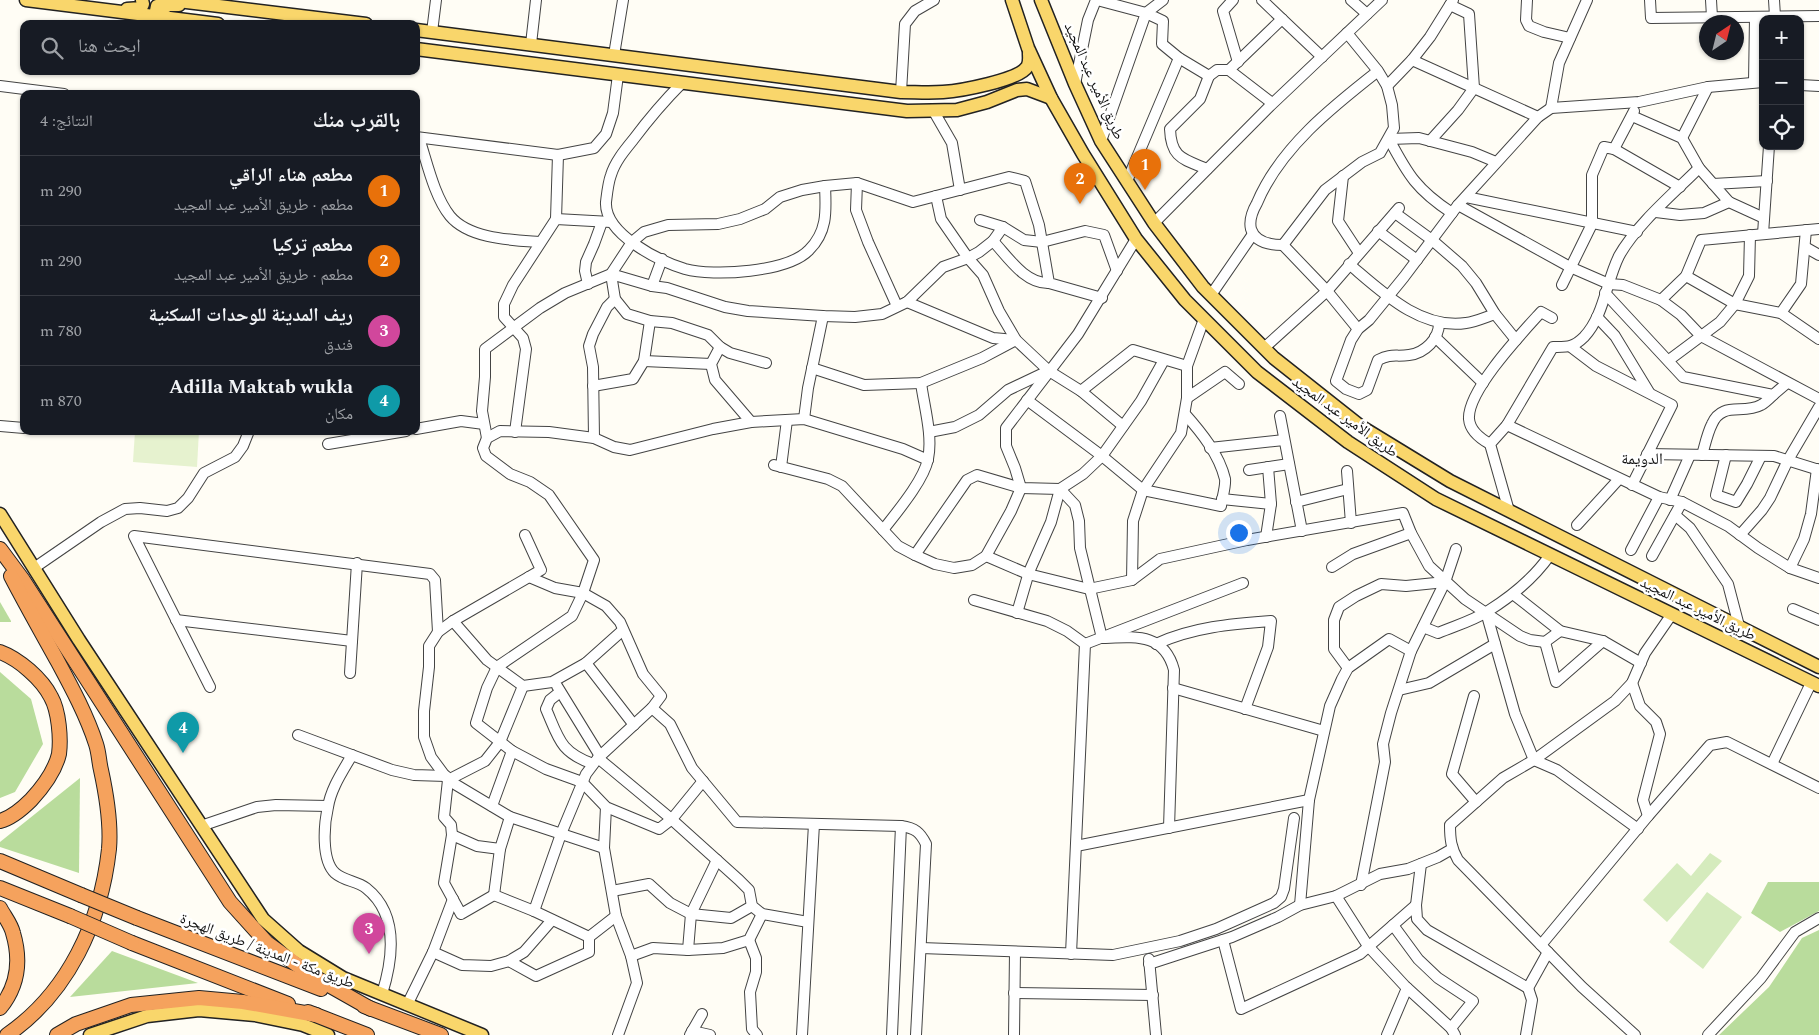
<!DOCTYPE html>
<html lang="ar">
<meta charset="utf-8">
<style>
:root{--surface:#171b24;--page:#242831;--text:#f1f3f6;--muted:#9ea1a6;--line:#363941;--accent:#c4262e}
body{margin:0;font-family:Spectral,"Noto Naskh Arabic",serif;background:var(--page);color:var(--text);direction:rtl}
.controls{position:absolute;right:15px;top:15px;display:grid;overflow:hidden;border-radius:10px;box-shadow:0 1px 4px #0004}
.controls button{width:45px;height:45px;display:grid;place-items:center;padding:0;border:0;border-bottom:1px solid var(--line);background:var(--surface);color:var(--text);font:25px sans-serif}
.compass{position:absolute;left:1699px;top:15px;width:45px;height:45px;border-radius:50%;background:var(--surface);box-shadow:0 1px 4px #0004;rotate:35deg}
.you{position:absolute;left:1238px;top:532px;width:18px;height:18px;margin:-12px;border:4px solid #fff;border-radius:50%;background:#1a73e8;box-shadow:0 0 0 8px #1a73e833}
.badge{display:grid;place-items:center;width:32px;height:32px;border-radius:50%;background:var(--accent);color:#fff;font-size:16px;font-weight:700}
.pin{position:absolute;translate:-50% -41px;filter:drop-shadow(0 1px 2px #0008)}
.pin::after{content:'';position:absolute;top:26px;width:18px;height:15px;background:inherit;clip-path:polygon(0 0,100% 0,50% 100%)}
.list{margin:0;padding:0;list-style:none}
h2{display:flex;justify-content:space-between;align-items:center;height:65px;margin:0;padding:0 20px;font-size:21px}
h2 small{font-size:16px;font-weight:400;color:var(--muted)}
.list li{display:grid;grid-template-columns:32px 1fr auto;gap:15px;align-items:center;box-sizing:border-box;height:70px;padding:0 20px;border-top:1px solid var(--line)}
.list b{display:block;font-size:19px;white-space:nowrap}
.list p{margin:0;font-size:16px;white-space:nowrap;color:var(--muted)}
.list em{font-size:16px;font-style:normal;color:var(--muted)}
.icon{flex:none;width:28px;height:28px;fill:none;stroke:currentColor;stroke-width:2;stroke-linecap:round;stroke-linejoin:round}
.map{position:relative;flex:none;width:1819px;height:1035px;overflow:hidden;direction:ltr}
.search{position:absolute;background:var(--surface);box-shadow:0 1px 4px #0004;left:20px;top:20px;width:400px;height:55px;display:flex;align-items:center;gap:12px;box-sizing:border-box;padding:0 18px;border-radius:10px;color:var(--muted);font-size:19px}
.panel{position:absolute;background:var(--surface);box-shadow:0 1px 4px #0004;left:20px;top:90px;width:400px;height:345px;border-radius:10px;direction:rtl}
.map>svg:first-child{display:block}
</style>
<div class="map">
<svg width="1819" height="1035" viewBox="0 0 1819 1035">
<rect width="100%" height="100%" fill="#fffdf5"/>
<g fill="#d5ebbd">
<path d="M1710,853L1722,861L1667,922L1643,900L1677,863L1691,876Z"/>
<path d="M1707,892L1742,917L1703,969L1669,942Z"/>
</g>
<g fill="#b9dc9c">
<path d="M0,602L11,621V622H0Z"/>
<path d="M0,672L31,699L43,744L15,792L0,798Z"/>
<path d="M80,778L79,873L0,847V842Z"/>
<path d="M1768,882H1819V911L1780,932L1751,913Z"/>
<path d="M1819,930V1035H1719L1769,987L1802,938Z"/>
<path d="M112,951L198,983L70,997Z"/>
</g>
<path fill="#e6f2cf" d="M135,431H199L197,467L133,462Z"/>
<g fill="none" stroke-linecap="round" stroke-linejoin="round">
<g stroke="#444" stroke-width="12">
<g id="minor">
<path d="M1097,0L1146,13L1101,141"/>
<path d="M1163,0L1146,13L1163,21L1162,44L1179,58L1209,76L1217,70H1229"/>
<path d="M1233,0L1223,11L1238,62"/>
<path d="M1262,0L1322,57"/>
<path d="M1351,0L1367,14"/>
<path d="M1527,0L1526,20L1529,26L1544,32L1570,38"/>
<path d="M1650,0L1651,18L1819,16"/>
<path d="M1711,0L1712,17"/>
<path d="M1774,0L1775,16"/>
<path d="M432,32L436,0"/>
<path d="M1347,33L1378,71L1387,86L1392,105L1394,128L1380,153L1362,162L1325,190L1283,245C1270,245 1255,242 1251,229C1249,221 1253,210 1257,203C1280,148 1332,107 1378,71"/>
<path d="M531,44L536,0"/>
<path d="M614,55L623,0"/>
<path d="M1412,60L1538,117"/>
<path d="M1754,82L1755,17"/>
<path d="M682,83C664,101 648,120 633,140C624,151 615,162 611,175C608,183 607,194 606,202C604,234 659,261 685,269C714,277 788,272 809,250C828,231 826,210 825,186"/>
<path d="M1075,84L1088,20L1096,0"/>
<path d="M1800,85L1819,86"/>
<path d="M0,86L64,94"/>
<path d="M1387,86L1412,60L1430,37L1453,0"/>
<path d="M901,92L905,24L915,11L934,0"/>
<path d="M1272,103L1229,70L1282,19"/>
<path d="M1551,108L1559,63L1587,0"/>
<path d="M933,110L952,143L960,190"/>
<path d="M1632,116L1682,138L1699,168L1729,202L1764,218"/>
<path d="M416,137L558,155L594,148L606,134L613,113L618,75"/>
<path d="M419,138C427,162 434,196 450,216C469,239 512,240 539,242"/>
<path d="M1682,138L1708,87"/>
<path d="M1430,141L1458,110L1474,88L1469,14L1450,5"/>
<path d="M1614,149L1634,111"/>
<path d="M1207,169C1183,159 1171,158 1170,129L1200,99L1209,76"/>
<path d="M1343,176L1338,221L1359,253"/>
<path d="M1127,181L1179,58"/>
<path d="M857,183L856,210L868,242L897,306"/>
<path d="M1713,184L1767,181"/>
<path d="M936,196L941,219L968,258L983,275L999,311L1016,340L1049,371L1081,391L1123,426"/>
<path d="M1466,197L1637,232"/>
<path d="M1458,205L1570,267L1609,284L1623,285L1661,300L1681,315L1701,336L1819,399"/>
<path d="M1656,212L1680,215L1704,213L1729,202"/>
<path d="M1395,213L1432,240L1462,266L1476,283L1495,314L1516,340"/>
<path d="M1452,213C1417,190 1408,175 1389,139L1419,138L1472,152L1496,162"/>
<path d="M556,219L558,155"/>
<path d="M980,220L1003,227L1024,240L1042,242L1085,231L1104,235L1117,271"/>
<path d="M1154,223L1270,106L1382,0"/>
<path d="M1378,231L1417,260"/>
<path d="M1763,234L1769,146"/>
<path d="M993,241C1008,257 1025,284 1049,283"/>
<path d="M1283,245L1327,291L1358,329"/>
<path d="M1805,247L1819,255"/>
<path d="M1349,264C1381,291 1420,330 1466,323C1475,322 1486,317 1495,314"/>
<path d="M1686,276L1735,304L1781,313L1819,339"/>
<path d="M588,284L585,271L586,262L594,244L602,222"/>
<path d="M1562,285L1592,224V175L1604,147L1614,149L1680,187"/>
<path d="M652,286L662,259"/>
<path d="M1605,293L1683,377L1773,395L1787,383"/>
<path d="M1211,295L1253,234"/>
<path d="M1661,300L1686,276L1701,240L1819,229"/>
<path d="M907,302L993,338L1015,340"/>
<path d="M1781,313L1801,284L1806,230"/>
<path d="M1597,317L1615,336L1649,392"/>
<path d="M1439,323C1439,339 1425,353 1409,355C1395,357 1392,353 1378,360L1367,390L1359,394L1346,389L1336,381L1351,340L1358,329L1369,320L1404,277L1458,205L1538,117L1551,108L1639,102L1708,87L1763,82"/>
<path d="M1435,337L1483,383"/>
<path d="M720,347L711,364L715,380L751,422"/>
<path d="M1571,347L1596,366L1672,405L1632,485"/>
<path d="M1264,348L1327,291L1399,208"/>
<path d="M1669,360L1720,322L1735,304L1749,276L1750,235"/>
<path d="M644,361L711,364"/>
<path d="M766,363L730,353L720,347L708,335L672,323L650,321L627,314L615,299L611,274L652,286L667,288L725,307L748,311L823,316L855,317L882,314L907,302L943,267L968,258L979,252L993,241L1003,227"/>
<path d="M1187,366L1204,319"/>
<path d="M812,368L864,385L921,383L982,358L1016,340"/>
<path d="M593,386L633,379L644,361L650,321"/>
<path d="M1081,391L1133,350L1187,366V398L1181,433L1143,490L1133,521L1132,580"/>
<path d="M1187,398L1225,372L1239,384"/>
<path d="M1027,400L1102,456L1143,490L1221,506C1222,498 1226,486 1225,479C1219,454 1201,432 1185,414"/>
<path d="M1280,416L1302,531"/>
<path d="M804,419L808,388L823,316"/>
<path d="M1507,425L1659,497L1682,502L1728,526L1758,548L1790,568L1819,578"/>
<path d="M0,426L24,428"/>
<path d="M416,429L461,421L484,424"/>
<path d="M515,432L526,349L523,338L504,317V304L513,285L556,219L611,222"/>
<path d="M929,432L955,427L979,415L1008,390L1046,372"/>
<path d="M487,438L482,411L485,377V349L540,308L565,293L611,274L632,242L644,232L668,225L718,224L740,219L765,209L780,197L802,190L825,186L857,183L913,202L1009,177L1025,181L1039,225L1049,283L1102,298"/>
<path d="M594,438L593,367L589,346L593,334L607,307L615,299"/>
<path d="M328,444L406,431"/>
<path d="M1490,444C1481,439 1470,431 1469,419C1467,391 1522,333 1541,312L1552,318"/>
<path d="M1210,448L1284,440"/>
<path d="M1647,454L1774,456L1819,470"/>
<path d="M1702,455C1705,445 1707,434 1712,424C1722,401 1743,415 1761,405C1765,403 1769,399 1773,395"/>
<path d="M1726,455L1716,495L1736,502L1747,484L1761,456"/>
<path d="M774,465L828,479L842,486L898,546L915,555L935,564L954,568L972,565L986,556L1011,511L1021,488L1015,468L1006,446V428L1078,334L1136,239"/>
<path d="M781,467L787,420"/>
<path d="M1249,470L1289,464"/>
<path d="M1347,471L1351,523"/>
<path d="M1060,489L1075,505L1079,521L1080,548L1102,638C1134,637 1164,632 1174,670L1169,828"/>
<path d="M1222,499L1271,504"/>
<path d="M1670,500L1690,455"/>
<path d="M1296,502L1348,489"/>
<path d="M1509,511L1490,444L1507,425L1553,347C1567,347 1573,348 1584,337C1604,316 1606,282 1619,256C1636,225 1674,193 1699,168"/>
<path d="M1675,515L1690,528L1728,584L1739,626"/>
<path d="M1577,525L1619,479"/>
<path d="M883,530C897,512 924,480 928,459C933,436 924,406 921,383"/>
<path d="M525,535L541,570L453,621L438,632L429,646V667L424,711V737L431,757L448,780L510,817L604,848"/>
<path d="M1740,535L1762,510L1770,498L1788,460L1819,407"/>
<path d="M1266,537L1271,504L1268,467"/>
<path d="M1631,550L1659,497"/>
<path d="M915,555L967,480L977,475L1021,488L1060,489L1083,474L1102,456L1141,401L1164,360"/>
<path d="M986,556L1028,574L1089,589L1132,580L1160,559L1247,540L1403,513L1411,533L1429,566L1465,599L1520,636L1530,640L1545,642"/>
<path d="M1652,556L1682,502"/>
<path d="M1332,567L1353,554L1411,533"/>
<path d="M34,568L101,522L125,509L140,508L167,511L178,508L188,498L204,473L235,457L243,446L249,431"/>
<path d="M1790,568L1804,539L1811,514L1817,469"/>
<path d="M529,577L555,588L583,593L606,606L620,622L643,674L661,696L652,708L598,758L586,774L561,834L534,911"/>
<path d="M1513,594L1560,631L1603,641L1641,663"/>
<path d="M974,600L1047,621L1067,631L1085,644L1243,583"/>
<path d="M1793,609L1819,620"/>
<path d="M1486,612L1515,714L1534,760L1557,770L1638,829"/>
<path d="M1017,613L1029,572L1051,522L1060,489"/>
<path d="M176,620L352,641"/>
<path d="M453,621L487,660L523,686L552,682L586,663L623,630"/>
<path d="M1423,627L1438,633C1454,626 1473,621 1488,611C1512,596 1534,578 1550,555"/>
<path d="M1560,631L1545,642L1556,682L1603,641"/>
<path d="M1156,644C1193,627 1231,624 1271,621L1268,647L1245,709"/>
<path d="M586,663L634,725"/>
<path d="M1348,668L1334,649V620L1339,607L1356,596L1381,584L1406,586L1445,582"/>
<path d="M350,673L357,563"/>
<path d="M1632,683L1640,706L1656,722L1660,734L1643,800L1648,816"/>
<path d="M557,686L600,756"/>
<path d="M210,687L134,536L430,574L435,580L438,632"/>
<path d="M1173,688L1324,731"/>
<path d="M1399,690L1429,683L1495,644"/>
<path d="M560,692L550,700L546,709C559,739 560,752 593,764"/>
<path d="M1474,696L1452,774L1476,802"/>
<path d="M652,708L670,724L692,768L737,822L901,826C915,828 920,832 926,844L916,1035"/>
<path d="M298,735L392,770L414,775L446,776"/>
<path d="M352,755C343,771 331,788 328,807C324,824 321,860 335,873C344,881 357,881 366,888C399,914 393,959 382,994"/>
<path d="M598,758L669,817L739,880L749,890L752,906L762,914L808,922"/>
<path d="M1772,764L1811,683"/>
<path d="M448,780L444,817L451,825L452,835L444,883L461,914L494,895"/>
<path d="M448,780L485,761L500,742L523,686"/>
<path d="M703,781L672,819L659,829L606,807L582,782L546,769L512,751L476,723L487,688L497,667L572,616L583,593L594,560L549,495L530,482L510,474L486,456L483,448L487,438L500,431L549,432L594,438L614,447L630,450L713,429L751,422L804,419L903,449L928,460"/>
<path d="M492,806L512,751"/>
<path d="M606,807L604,848L616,916L631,956L637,983L618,1035"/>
<path d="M510,817L500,849L494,895L534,911L589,937L616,916"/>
<path d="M201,826L257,807L276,805L328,806"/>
<path d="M452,835L477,846L500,849"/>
<path d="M1076,846L1309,800"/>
<path d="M1421,864L1416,905L1417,919L1427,930L1528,988L1548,952"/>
<path d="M1361,885L1385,762L1383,744L1391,713L1411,651L1445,582L1456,549"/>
<path d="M612,891L649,884L670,903L691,914L731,918L752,906"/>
<path d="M1336,896L1368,946L1405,986L1451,1028L1455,1035"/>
<path d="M1300,905L1309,800L1330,706L1342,679L1348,668L1389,639L1411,651"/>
<path d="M1393,925L1418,959L1438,978L1473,1001L1451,1028"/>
<path d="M749,940L756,958V972L750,992L752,1029L757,1035"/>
<path d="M1223,940L1241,1009L1360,954L1416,905"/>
<path d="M1541,945L1648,816L1710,745L1727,742L1819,788"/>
<path d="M921,948L1113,955L1180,941L1216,929L1274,903L1281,897L1284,889L1294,818"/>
<path d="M688,950L691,914L717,860"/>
<path d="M433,952L462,965L491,966L509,961L524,952L552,920"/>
<path d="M1071,954L1085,644"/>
<path d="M631,956L653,948L688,950L723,948L749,940L762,914"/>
<path d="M1149,959L1156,1035"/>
<path d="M509,961L536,976L589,952V937"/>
<path d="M1149,964L1232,937L1278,917L1300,905L1336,896L1380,874L1408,869L1438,857L1452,849"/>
<path d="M1014,993L1153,995"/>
<path d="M407,1005L433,952L453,899"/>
<path d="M692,1031L710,1035"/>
<path d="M690,1035L702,1014"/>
<path d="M802,1035L814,824"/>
<path d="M892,1035L901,826"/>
<path d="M1014,1035L1015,952"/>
<path d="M1387,1035L1407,988"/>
<path d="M1526,1035L1532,1000L1528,988"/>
<path d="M1635,1035L1582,987L1458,860C1451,848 1450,839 1450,825L1503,778L1534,760L1615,701L1632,683L1645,653L1672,614"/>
<path d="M1708,1035L1761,978L1795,932L1819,918"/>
</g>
</g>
<g stroke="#222" stroke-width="15">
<g id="major">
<path d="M26,0L218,24"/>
<path d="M170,0L366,24"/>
<path d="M1012,0L1028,48L1051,98L1083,154L1136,239L1185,300L1257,372L1348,442L1436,499L1819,686"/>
<path d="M1041,0L1075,84L1101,141L1154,223L1203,287L1274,358L1360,426L1450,481L1819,667"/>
<path d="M127,9L141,8L143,4L142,0"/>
<path d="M167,17L156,11L157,6L160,5H179"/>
<path d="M416,30L901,92C915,92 929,93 943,92C960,91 1019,80 1027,67C1030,63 1029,58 1029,53"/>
<path d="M416,49L907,111L957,110L987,102L1017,90L1027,89L1051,98"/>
<path d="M0,514L79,640L263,919L299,951L343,978L482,1035"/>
<path d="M90,1035L147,1016L199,1010L255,1015L303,1025L328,1035"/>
</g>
</g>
<g stroke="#222" stroke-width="16">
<g id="highway">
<path d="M0,549L23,580L230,902L267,943L311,975L371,1009"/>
<path d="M0,652C19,659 42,679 51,697C59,711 61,739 59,754C55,771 43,787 31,800C23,808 11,818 0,821"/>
<path d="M0,861L81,895"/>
<path d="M0,888L70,916"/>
<path d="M0,908C4,916 11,924 13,933C21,960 18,986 0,1008"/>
<path d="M137,918L321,989"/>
<path d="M132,943L288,1004"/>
<path d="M364,1006L441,1035"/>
<path d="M308,1012L367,1035"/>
<path d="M7,1035C68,993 101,922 109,849C111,826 106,793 101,770C99,762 99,753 96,744C87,716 72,688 58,662C42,633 26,605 11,576"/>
<path d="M57,1035L76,1024L131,1005L199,998L243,1002L316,1015"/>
</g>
</g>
<use href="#minor" stroke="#fff" stroke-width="10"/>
<use href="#major" stroke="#f9d66b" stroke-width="12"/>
<use href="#highway" stroke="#f5a25d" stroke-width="14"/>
<g stroke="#222" stroke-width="16" stroke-linecap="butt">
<g id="highway-bridge">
<path d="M81,895L137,918"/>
<path d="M70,916L132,943"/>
</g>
</g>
<use href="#highway-bridge" stroke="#f5a25d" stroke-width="14"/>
</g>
<g text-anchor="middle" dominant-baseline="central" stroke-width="5" stroke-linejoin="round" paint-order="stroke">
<g font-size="15" fill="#111" stroke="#fff">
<text transform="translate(1094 81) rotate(66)">طريق الأمير عبد المجيد</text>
<text transform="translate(1345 417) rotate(36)">طريق الأمير عبد المجيد</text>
<text transform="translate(1698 609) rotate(26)">طريق الأمير عبد المجيد</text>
<text transform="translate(267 951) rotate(21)">طريق مكة - المدينة / طريق الهجرة</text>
</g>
<g font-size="16" fill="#111" stroke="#fff">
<text x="1642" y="459">الدويمة</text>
</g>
</g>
</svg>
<div class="controls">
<button>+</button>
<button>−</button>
<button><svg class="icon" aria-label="locate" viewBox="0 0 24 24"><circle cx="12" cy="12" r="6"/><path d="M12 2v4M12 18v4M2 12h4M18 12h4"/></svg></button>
</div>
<svg class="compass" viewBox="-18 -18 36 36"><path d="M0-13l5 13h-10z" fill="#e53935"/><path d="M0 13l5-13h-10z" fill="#9ea1a6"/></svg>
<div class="you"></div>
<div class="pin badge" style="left:1145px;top:190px;background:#e8710a">1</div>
<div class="pin badge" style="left:1080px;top:204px;background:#e8710a">2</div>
<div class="pin badge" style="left:369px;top:954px;background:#d1479c">3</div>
<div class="pin badge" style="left:183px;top:753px;background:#0f9aa8">4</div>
<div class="search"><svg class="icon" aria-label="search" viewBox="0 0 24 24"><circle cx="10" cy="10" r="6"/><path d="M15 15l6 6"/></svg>ابحث هنا</div>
<section class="panel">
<h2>بالقرب منك<small>النتائج: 4</small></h2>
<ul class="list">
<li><span class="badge" style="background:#e8710a">1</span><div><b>مطعم هناء الراقي</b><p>مطعم · طريق الأمير عبد المجيد</p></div><em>290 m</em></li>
<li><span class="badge" style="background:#e8710a">2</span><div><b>مطعم تركيا</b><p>مطعم · طريق الأمير عبد المجيد</p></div><em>290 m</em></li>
<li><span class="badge" style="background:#d1479c">3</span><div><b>ريف المدينة للوحدات السكنية</b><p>فندق</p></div><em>780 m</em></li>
<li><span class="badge" style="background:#0f9aa8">4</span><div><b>Adilla Maktab wukla</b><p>مكان</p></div><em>870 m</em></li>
</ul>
</section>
</div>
